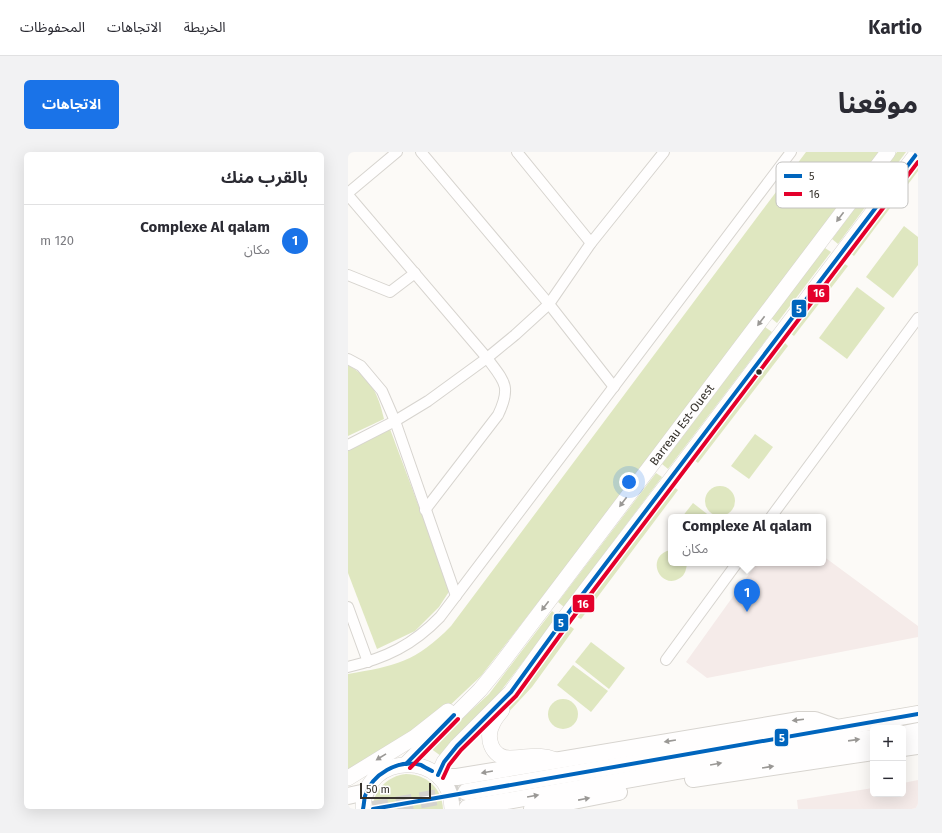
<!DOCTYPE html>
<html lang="ar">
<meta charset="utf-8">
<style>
:root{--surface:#fff;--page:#f2f2f3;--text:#2b2b33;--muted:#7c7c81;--line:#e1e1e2;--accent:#1a73e8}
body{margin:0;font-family:"Fira Sans","Noto Sans Arabic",sans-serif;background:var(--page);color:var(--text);direction:rtl}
.controls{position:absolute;right:12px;bottom:12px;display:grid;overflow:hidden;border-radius:6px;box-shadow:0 4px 16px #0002}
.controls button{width:36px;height:36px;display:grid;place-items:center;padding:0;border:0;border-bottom:1px solid var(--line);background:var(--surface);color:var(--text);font:20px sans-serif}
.scale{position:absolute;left:12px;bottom:10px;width:71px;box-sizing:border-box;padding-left:4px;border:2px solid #36322c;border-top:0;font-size:11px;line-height:14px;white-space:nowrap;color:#36322c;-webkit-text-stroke:3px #fff;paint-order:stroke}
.you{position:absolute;left:281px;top:330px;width:14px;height:14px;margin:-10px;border:3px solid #fff;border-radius:50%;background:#1a73e8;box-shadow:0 0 0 6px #1a73e833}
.badge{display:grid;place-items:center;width:26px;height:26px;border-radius:50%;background:var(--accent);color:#fff;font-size:13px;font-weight:700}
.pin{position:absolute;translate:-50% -33px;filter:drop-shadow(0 1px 2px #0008)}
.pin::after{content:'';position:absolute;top:21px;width:14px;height:12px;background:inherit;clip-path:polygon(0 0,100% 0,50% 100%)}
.popup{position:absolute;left:320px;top:362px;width:158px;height:52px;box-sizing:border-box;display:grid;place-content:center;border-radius:6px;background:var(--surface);filter:drop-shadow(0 1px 3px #0005);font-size:13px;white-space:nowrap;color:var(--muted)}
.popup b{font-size:15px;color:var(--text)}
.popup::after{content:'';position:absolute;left:50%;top:100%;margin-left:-8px;border:8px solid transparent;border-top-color:var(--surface)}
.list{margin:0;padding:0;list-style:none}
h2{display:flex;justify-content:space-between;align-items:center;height:52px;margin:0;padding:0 16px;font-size:17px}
h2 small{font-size:13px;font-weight:400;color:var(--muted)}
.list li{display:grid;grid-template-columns:26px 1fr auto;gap:12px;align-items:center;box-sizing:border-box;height:72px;padding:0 16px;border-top:1px solid var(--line)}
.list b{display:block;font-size:15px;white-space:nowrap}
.list p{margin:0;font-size:13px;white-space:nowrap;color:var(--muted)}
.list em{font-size:13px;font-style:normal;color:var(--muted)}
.map{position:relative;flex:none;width:570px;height:657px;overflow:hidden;direction:ltr;border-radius:6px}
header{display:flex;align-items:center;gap:24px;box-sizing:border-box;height:56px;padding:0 20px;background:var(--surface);border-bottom:1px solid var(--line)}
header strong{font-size:19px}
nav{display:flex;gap:22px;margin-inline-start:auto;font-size:14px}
.intro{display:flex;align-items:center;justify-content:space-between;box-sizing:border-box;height:96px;padding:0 24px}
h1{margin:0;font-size:28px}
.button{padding:10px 18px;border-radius:6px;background:var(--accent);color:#fff;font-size:14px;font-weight:700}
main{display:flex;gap:24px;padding:0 24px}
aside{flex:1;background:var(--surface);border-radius:6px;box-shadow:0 4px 16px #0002}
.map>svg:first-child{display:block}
</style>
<header>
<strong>Kartio</strong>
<nav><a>الخريطة</a><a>الاتجاهات</a><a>المحفوظات</a></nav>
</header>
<div class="intro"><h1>موقعنا</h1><a class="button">الاتجاهات</a></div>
<main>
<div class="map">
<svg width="570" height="657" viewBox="0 0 570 657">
<rect width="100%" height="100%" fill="#fcfaf7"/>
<g fill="#f5ebe9">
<path d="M475,404L570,474V485L359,526L338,510L409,411H475Z"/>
<path d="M570,628V657H450L449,648L525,636V642H555V631Z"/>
</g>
<g fill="#dfe7c0">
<path d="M458,0H532L229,400L133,524L98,557L0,621V522C47,514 68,510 103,474Z"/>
<path d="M549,0H558L490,92L484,87Z"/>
<path d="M570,11V19L506,104L502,101Z"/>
<path d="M556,74L570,85V113L545,146L518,125Z"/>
<path d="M477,96L483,100L429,171L423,166Z"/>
<path d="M495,111L500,114L446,184L442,181Z"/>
<path d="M509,135L537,156L499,207L471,186Z"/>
<path d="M417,175L424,180L320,317L314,312Z"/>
<path d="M436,190L440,194L350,311L346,308Z"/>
<path d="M0,213C23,226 30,242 36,267L0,284Z"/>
<path d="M42,277L102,438L91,455L67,479L29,497L0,421V298Z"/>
<path d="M407,282L425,295L401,327L383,314Z"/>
<path d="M308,321L314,325L216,455L210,450Z"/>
<circle cx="372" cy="349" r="15"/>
<path d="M326,335L330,338L233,467L229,465Z"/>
<path d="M345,351L363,365H334Z"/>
<path d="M322,398L323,411H338L339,412C338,418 337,423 332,426C313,439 296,405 322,398Z"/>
<path d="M204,459L210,464L152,540L93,604L82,596L141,542Z"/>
<path d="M222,474L226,477L184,535L156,565L154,564L177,537Z"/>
<path d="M243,490L277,516L261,537L227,510Z"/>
<path d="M225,513L260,539L243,560L209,533Z"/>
<circle cx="215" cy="562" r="15"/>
<path d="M58,622C78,622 94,636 95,657H24C26,638 39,624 58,622Z"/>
</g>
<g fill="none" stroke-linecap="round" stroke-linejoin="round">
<path stroke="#d4d2ce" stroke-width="16" stroke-dasharray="16 8" stroke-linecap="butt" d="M25,657L118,640"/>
<g stroke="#d7d4cf" stroke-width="12">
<g id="minor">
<path d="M73,0L201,152L266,235"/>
<path d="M169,0L243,91"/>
<path d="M0,41L49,0"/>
<path d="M0,43L139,206C156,229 164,234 150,263L77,358"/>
<path d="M0,123L42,140L67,121"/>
<path d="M0,207L13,214L34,239L47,269L108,444"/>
<path d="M0,293L47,269L80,249L139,206L167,183L201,152L243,91L316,0"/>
<path d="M423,365L570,166"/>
<path d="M0,455L20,510"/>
<path d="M318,508L389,411"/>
<path d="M0,515C38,506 65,493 92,465L443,0"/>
</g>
</g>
<g stroke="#d7d4cf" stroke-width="16">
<g id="primary">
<path d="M154,558C151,562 147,566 145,571C137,585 143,606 162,606C179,606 190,601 208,608"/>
<path id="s1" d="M58,612L132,538L150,516L540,0"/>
<path d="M90,623L96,610L109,594L163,540L218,464L323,327L570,0"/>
<path d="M0,626L67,585L100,559"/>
<path d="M15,657C15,599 103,597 104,657"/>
</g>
</g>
<g stroke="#d7d4cf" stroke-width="18">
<g id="trunk">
<path d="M555,582L570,579"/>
<path d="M555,596L570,594"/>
<path d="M92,625H109L451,568H467L487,575"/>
<path d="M345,627L525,600"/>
<path d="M118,640L570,562"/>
<path d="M0,644L18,640"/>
<path d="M119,656L493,590L525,586"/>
<path d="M184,657L271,640"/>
</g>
</g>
<use href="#minor" stroke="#fffefe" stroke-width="10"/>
<use href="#primary" stroke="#fffefe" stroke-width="15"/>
<use href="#trunk" stroke="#fffefe" stroke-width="16"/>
<g stroke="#fff" stroke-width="7">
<g id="bus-1">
<path d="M58,612L106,563"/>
<path d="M90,623L96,610L109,594L163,540L218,464L570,0"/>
<path d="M15,657C16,653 16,648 17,644C24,622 50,607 73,613C76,615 80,617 84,619"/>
<path d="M25,657L570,562"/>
</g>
</g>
<g stroke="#fff" stroke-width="7">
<g id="bus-2">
<path d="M62,616L110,567"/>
<path d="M95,626L101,613L113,598L168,544L223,468L570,10"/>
</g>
</g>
<use href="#bus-1" stroke="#0065bd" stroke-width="4"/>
<use href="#bus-2" stroke="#e4002b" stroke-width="4"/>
</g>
<defs><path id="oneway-solid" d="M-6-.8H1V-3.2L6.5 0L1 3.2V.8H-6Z"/></defs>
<g fill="#9a9895">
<use href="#oneway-solid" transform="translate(492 65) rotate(127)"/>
<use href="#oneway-solid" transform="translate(413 169) rotate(127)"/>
<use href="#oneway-solid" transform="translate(275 350) rotate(127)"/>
<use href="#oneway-solid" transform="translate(197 454) rotate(127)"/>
<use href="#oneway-solid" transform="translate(450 568) rotate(173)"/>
<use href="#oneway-solid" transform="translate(506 588) rotate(-8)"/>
<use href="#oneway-solid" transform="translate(322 589) rotate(171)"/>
<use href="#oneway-solid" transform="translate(33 605) rotate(148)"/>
<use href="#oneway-solid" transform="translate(368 612) rotate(-10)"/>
<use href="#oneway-solid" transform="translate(420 615) rotate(-9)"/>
<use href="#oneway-solid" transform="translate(139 620) rotate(170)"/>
<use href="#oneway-solid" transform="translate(185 644) rotate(-10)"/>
<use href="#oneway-solid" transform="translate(236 647) rotate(-11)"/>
</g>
<circle fill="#36322c" stroke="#fff" stroke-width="1.5" cx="411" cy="220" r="3.5"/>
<g text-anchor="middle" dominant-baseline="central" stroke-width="3.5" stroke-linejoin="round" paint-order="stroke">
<g font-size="12" fill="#36322c" stroke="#fff">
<text stroke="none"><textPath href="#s1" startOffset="438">Barreau Est-Ouest</textPath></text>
</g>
</g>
<rect x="428" y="10" width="132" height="46" rx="6" fill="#fff" stroke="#c3c2c0" stroke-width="1"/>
<rect x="436" y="22" width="18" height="4" fill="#0065bd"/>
<rect x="436" y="40" width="18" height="4" fill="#e4002b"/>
<g font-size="11" fill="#36322c">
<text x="461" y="28">5</text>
<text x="461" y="46">16</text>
</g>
<g stroke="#fff" stroke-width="1.5">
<rect x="459" y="132" width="23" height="19" rx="4" fill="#e4002b"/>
<rect x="443" y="147" width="16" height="19" rx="4" fill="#0065bd"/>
<rect x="224" y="442" width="23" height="19" rx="4" fill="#e4002b"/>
<rect x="205" y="461" width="16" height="19" rx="4" fill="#0065bd"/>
<rect x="426" y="576" width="15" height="19" rx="4" fill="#0065bd"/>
</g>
<g font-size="11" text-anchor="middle" font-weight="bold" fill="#fff">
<text x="471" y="145">16</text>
<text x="451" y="161">5</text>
<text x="235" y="456">16</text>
<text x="213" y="475">5</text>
<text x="434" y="590">5</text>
</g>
</svg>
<div class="controls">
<button>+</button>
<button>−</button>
</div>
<div class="scale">50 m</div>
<div class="you"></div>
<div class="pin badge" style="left:399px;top:460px">1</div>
<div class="popup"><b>Complexe Al qalam</b>مكان</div>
</div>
<aside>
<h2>بالقرب منك<small></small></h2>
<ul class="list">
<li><span class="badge">1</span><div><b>Complexe Al qalam</b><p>مكان</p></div><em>120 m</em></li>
</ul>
</aside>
</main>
